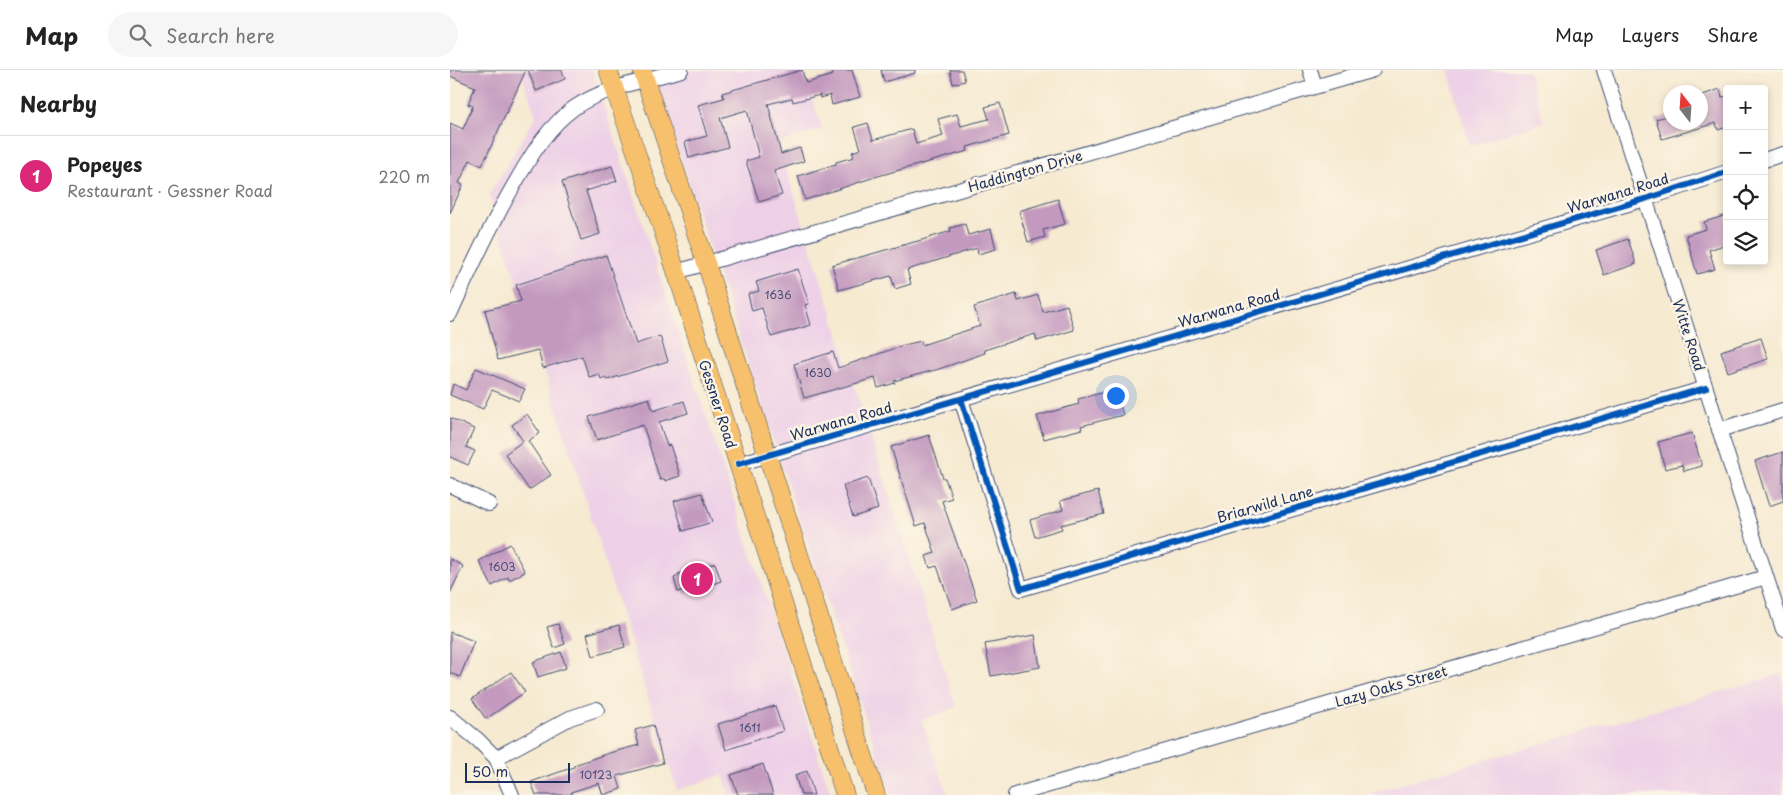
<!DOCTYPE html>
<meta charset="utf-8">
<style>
:root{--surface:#fff;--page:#f6f6f6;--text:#222;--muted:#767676;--line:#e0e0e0;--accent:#db2777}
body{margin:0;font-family:"Playpen Sans",sans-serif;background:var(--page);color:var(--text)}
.controls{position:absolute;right:15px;top:15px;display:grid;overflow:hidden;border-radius:5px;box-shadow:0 2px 8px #0003}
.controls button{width:45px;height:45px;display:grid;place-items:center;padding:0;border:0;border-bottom:1px solid var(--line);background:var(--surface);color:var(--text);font:25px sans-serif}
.compass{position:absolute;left:1213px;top:15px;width:45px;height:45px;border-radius:50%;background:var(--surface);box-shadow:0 2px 8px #0003;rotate:343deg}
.scale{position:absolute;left:15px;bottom:12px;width:105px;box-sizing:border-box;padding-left:5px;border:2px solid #1b2f5e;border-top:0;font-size:14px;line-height:18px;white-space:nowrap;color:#1b2f5e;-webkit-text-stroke:4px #fcf5e5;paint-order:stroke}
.you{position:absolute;left:665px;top:325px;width:18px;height:18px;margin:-12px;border:4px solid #fff;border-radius:50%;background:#1a73e8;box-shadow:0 0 0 8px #1a73e833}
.badge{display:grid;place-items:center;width:32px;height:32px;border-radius:50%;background:var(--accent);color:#fff;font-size:16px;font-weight:700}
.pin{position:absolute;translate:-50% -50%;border:2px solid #fff;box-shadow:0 1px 5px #0006}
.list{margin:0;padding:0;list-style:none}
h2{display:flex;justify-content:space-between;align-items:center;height:65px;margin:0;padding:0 20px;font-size:21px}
h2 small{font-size:16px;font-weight:400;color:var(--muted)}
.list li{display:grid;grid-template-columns:32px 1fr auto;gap:15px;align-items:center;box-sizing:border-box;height:80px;padding:0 20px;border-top:1px solid var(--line)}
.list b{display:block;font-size:19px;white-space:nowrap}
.list p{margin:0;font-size:16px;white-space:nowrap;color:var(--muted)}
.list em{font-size:16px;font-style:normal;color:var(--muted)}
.icon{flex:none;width:28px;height:28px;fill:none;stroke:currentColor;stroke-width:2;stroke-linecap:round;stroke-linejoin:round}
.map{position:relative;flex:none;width:1333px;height:725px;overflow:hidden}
header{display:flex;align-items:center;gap:30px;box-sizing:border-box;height:70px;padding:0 25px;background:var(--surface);border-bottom:1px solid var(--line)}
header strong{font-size:24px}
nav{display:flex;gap:28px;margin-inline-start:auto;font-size:18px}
.search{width:350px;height:45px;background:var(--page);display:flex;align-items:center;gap:12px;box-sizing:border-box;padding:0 18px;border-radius:28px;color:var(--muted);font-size:19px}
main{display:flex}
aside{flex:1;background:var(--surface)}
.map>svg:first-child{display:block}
</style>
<header>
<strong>Map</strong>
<div class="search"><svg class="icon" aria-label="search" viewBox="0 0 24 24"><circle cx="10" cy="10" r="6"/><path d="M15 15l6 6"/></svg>Search here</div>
<nav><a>Map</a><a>Layers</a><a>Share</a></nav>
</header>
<main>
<aside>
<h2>Nearby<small></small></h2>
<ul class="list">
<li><span class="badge">1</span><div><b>Popeyes</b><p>Restaurant · Gessner Road</p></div><em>220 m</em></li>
</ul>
</aside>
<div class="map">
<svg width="1333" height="725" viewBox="0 0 1333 725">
<rect width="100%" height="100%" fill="#fcf5e5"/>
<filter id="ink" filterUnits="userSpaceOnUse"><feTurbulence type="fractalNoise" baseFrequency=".02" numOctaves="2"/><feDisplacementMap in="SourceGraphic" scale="10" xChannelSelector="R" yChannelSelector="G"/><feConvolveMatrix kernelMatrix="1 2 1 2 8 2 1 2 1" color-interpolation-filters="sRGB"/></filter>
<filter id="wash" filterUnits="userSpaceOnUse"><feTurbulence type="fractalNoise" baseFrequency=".0096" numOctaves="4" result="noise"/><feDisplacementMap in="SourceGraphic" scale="20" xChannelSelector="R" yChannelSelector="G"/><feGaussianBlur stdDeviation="1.12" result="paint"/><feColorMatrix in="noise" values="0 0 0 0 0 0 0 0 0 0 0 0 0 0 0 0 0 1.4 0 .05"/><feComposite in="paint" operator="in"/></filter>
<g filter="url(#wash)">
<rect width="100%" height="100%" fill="#f6ead1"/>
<g fill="#eed0e7">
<path d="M70,0H142L381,725H280L273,705L227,720L39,125L86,46Z"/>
<path d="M201,0H353L372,59L328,73L506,637L471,650L498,725H441Z"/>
<path d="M998,0H1078L1094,52L1020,76Z"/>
<path d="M1331,604L1333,609V725H914Z"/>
</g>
<g id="blocks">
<g fill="#c399bf">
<path d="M0,0H76L32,96L20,90L9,113L13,115L0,143V53L13,59L23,36L18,34L25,17L0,6Z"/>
<path d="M78,0H112L115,9L86,21Z"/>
<path d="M352,0L356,13L383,5L382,0H402L410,27L382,35L380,25L370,28V25L343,32L342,28L318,34L331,84L350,78L354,91L324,101L332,125L309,132L296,91L309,87L297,40L270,48L278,77L239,88L235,72L257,66L248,35L274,28L272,23Z"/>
<path d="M431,0H465V3L434,12Z"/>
<path d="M500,0H512L515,11L503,14Z"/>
<path d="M1270,19L1272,27L1277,26V57L1268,60L1266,53L1212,69L1206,49L1220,45V52H1250V26Z"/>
<path d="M550,33L559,65L517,77L518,81L428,106L355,130L348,106L386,94V92L404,87L402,82L411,79L404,57L418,53L423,70L462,59L466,74L493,66L488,49L507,44L511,56L539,49L535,37Z"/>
<path d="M162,96L167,111L136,121L150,164L131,170L112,112Z"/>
<path d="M608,129L615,154L593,160L595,167L578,172L569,141Z"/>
<path d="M1277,145V174L1259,180L1265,199L1247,204L1236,165L1256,159L1254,152Z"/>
<path d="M515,154L518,165L541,159L546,179L528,184L527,178L457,200L461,214L445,219L441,206L389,220L382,195L475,169L501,161L500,158Z"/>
<path d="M1178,169L1186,194L1154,205L1146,180Z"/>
<path d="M156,185L186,274L210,266L218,291L157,310L155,307L151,309L149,304L139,307L132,286L93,298L88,280L48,290L35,240L71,231L66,215Z"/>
<path d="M348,199L359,234L355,235L361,255L321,267L312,238L302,241L298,224L309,221L306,212Z"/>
<path d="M566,224L568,231L588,225L593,242L617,235L624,260L587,271L585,264L534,280L535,283L489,299L444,311L445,313L428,318L425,308L354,328L344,294L383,282L388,298L454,275L471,271L472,275L530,256L524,237Z"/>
<path d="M1311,268L1318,289L1278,302L1271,281Z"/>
<path d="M26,298L75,319L69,331L42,320L33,339L0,325L3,314L16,320Z"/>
<path d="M666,319L673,345L631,356L632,359L594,369L587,346L629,334L628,329Z"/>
<path d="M199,328L203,341L234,331L238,343L209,352L217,376L220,375L230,406L215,411V409L210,410L193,355L147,370L139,347Z"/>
<path d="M77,344L90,363L78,371L101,405L79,420L55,384L73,371L62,355Z"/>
<path d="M0,348L24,359L16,377L25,381L18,395L0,387Z"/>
<path d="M1242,363L1252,396L1234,401L1232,395L1215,399L1208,372Z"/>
<path d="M479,365L493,408H495L502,428L492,431L527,530L502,539L487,496L480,498L476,486L485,483L475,453L466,456L441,377Z"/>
<path d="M1333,382V431L1319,436L1305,391Z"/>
<path d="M418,408L428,439L403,447L393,416Z"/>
<path d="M648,421L654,444L611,455L612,459L585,467L580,450L613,440L610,431Z"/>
<path d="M252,423L262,452L233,461L224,431Z"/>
<path d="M60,474L75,502L59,510L58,507L42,516L29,491Z"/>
<path d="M0,489L13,496L0,523Z"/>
<path d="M265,493L271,511L235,524L233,520L228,522L224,508L229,506L228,504Z"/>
<path d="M108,554L115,574L104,578L97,557Z"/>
<path d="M169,555L175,577L143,586L137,564Z"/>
<path d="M0,562L24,571L10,607L0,603Z"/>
<path d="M585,565L590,597L541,606L535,574Z"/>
<path d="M111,582L116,598L88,607L83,592Z"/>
<path d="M61,602L75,622L36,649L22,629Z"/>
<path d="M325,636L333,661L276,680L268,654Z"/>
<path d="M203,655L213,693L167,706L171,719L153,725L149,713L121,722L122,725H86L81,712L124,697V695L159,683L189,675L185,660Z"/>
<path d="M313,694L323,725H288L281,705Z"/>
<path d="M357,701L364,725H351L345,705Z"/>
</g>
</g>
</g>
<g filter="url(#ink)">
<use href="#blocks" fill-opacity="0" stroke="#3c4b6f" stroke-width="1"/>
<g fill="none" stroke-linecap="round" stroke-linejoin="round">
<g stroke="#3c4b6f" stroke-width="16">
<g id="minor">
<path d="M860,0L865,16"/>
<path d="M1154,0L1333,559"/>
<path d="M1314,90L1333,84"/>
<path d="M226,202L923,0"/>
<path d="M0,244C21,198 42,152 68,108C83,82 99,56 124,38C151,18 198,10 231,0"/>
<path d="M511,329L571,519L1256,318"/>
<path d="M1269,360L1333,340"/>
<path d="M288,394L1195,129L1277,102"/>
<path d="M0,415L39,434"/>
<path d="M0,647L28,670L46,688L62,725"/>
<path d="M46,688L120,648L147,639"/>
<path d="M565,725L1316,507"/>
</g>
</g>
<g stroke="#3c4b6f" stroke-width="19">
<g id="major">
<path d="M158,0L213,161L395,725"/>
<path d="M192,0L256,193L426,725"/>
</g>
</g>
<use href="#minor" stroke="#fff" stroke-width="14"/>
<use href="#major" stroke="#f7c06c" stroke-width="18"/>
<g stroke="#fcf5e5" stroke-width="9">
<g id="cycleway">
<path d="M511,329L571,519L1256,318"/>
<path d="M288,394L1195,129L1277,102"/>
</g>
</g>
<use href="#cycleway" stroke="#0057b8" stroke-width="6"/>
</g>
</g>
<g text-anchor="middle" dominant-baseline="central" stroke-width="5" stroke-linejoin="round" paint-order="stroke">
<g font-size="11" fill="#454a76">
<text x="328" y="224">1636</text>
<text x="368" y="302">1630</text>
<text x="52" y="496">1603</text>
<text x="300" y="657">1611</text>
<text x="146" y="704">10123</text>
</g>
<g font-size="14" fill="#1b2f5e" stroke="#fcf5e5">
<text transform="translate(575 101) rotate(-16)">Haddington Drive</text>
<text transform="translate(1168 123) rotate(-17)">Warwana Road</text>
<text transform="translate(779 238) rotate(-16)">Warwana Road</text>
<text transform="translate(1239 265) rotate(72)">Witte Road</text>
<text transform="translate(268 334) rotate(72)">Gessner Road</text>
<text transform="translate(391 351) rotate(-16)">Warwana Road</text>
<text transform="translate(815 434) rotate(-16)">Briarwild Lane</text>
<text transform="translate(941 616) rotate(-16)">Lazy Oaks Street</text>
</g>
</g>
</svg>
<div class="controls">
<button>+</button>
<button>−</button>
<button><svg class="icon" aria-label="locate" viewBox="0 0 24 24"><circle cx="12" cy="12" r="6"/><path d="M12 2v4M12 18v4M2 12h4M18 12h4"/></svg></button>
<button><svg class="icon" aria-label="layers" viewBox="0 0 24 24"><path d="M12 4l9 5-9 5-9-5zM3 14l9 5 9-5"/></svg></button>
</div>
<svg class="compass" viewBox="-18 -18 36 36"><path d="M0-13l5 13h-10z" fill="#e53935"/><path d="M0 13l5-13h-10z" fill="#767676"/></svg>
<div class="scale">50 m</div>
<div class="you"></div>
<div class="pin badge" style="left:247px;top:509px">1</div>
</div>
</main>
